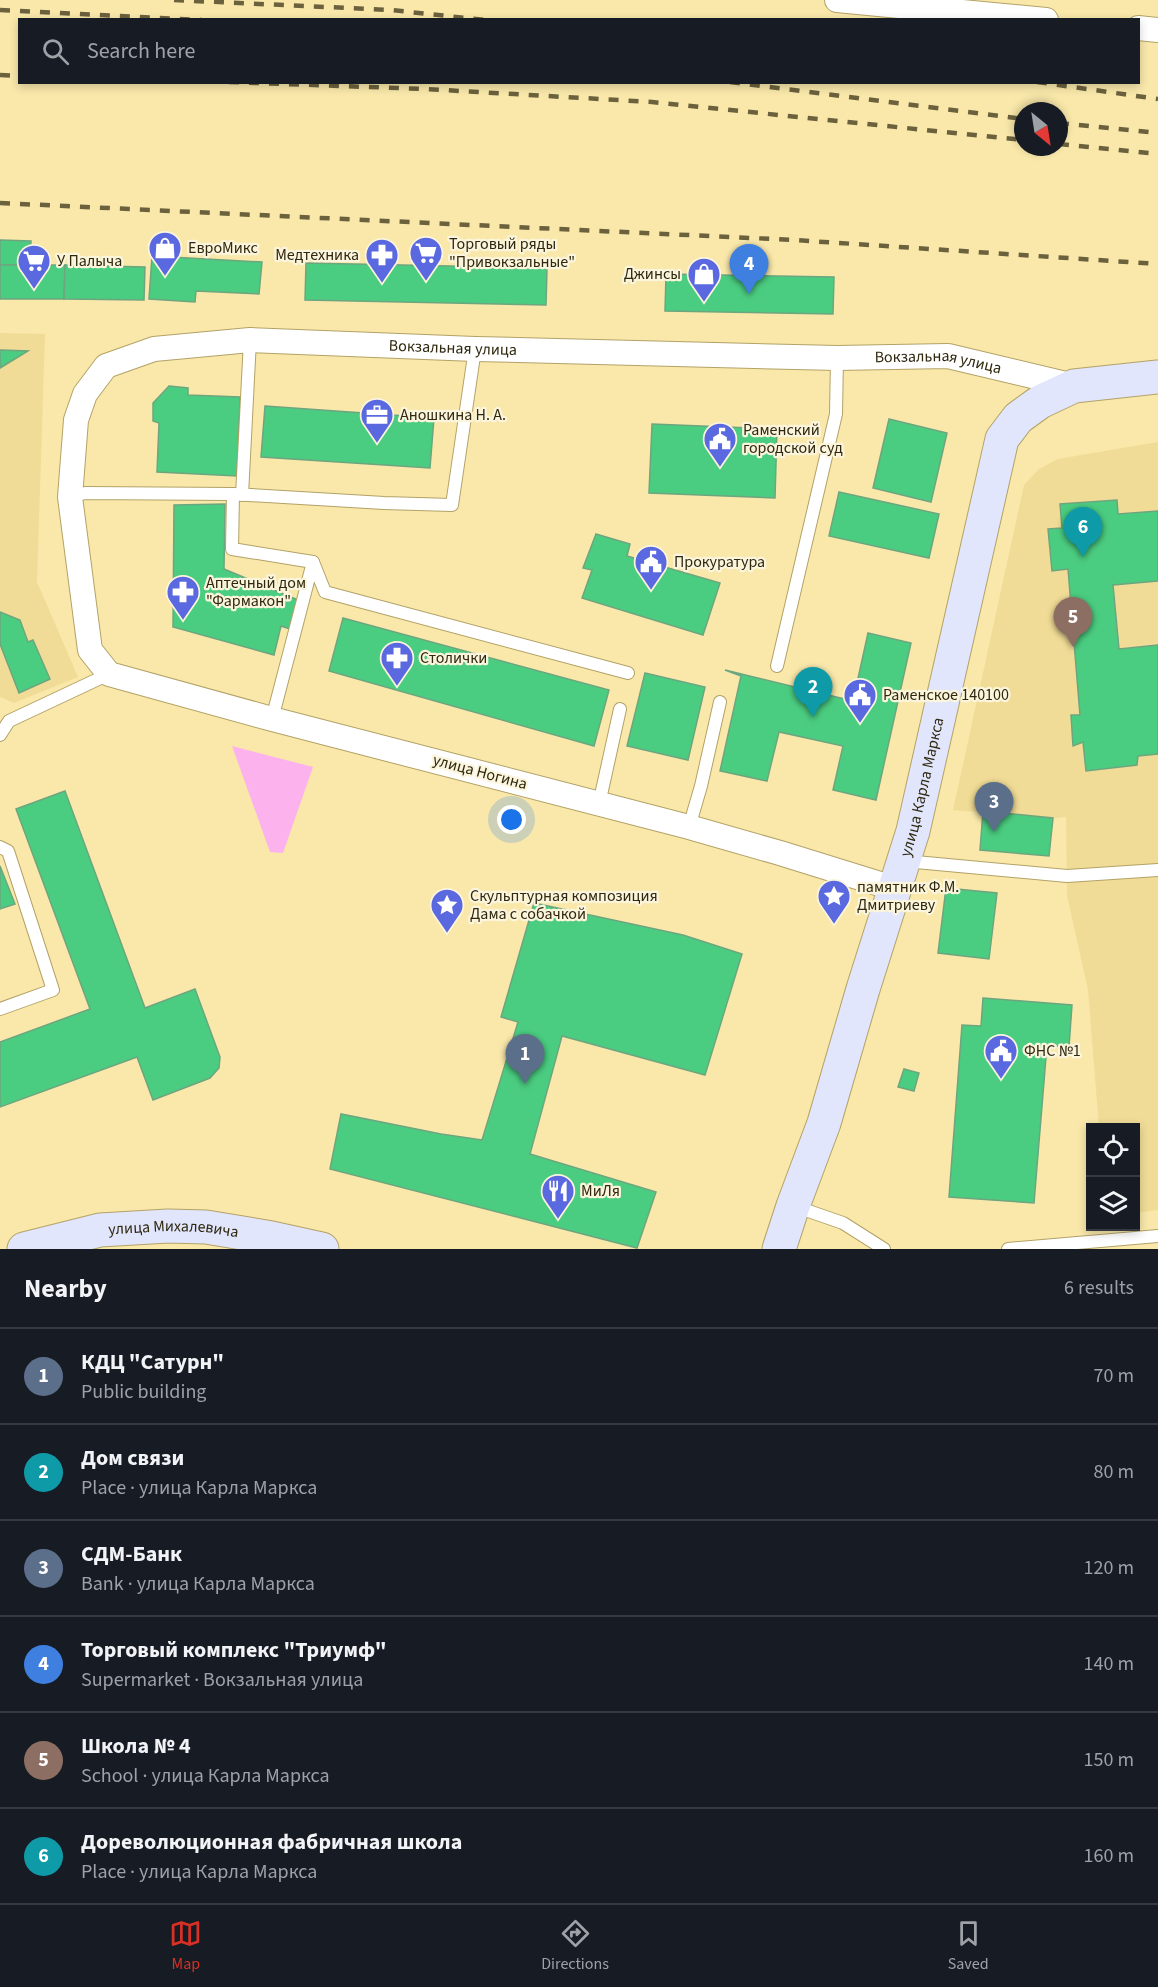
<!DOCTYPE html>
<meta charset="utf-8">
<style>
:root{--surface:#171b24;--page:#20242c;--text:#f1f3f6;--muted:#9ea1a6;--line:#363941;--accent:#d93025}
body{margin:0;font-family:"Source Sans 3",sans-serif;background:var(--page);color:var(--text)}
.controls{position:absolute;right:18px;bottom:18px;display:grid;overflow:hidden;border-radius:0px;box-shadow:0 3px 9px #0003}
.controls button{width:54px;height:54px;display:grid;place-items:center;padding:0;border:0;border-bottom:2px solid var(--line);background:var(--surface);color:var(--text);font:30px sans-serif}
.compass{position:absolute;left:1014px;top:102px;width:54px;height:54px;border-radius:50%;background:var(--surface);box-shadow:0 3px 9px #0003;rotate:150deg}
.you{position:absolute;left:512px;top:820px;width:21px;height:21px;margin:-15px;border:4px solid #fff;border-radius:50%;background:#1a73e8;box-shadow:0 0 0 9px #1a73e833}
.badge{display:grid;place-items:center;width:39px;height:39px;border-radius:50%;background:var(--accent);color:#fff;font-size:20px;font-weight:700}
.pin{position:absolute;translate:-50% -50px;filter:drop-shadow(0 2px 3px #0008)}
.pin::after{content:'';position:absolute;top:32px;width:21px;height:18px;background:inherit;clip-path:polygon(0 0,100% 0,50% 100%)}
.list{margin:0;padding:0;list-style:none}
h2{display:flex;justify-content:space-between;align-items:center;height:78px;margin:0;padding:0 24px;font-size:26px}
h2 small{font-size:20px;font-weight:400;color:var(--muted)}
.list li{display:grid;grid-template-columns:39px 1fr auto;gap:18px;align-items:center;box-sizing:border-box;height:96px;padding:0 24px;border-top:2px solid var(--line)}
.list b{display:block;font-size:22px;white-space:nowrap}
.list p{margin:0;font-size:20px;white-space:nowrap;color:var(--muted)}
.list em{font-size:20px;font-style:normal;color:var(--muted)}
.icon{flex:none;width:33px;height:33px;fill:none;stroke:currentColor;stroke-width:2;stroke-linecap:round;stroke-linejoin:round}
.map{position:relative;flex:none;width:1158px;height:1249px;overflow:hidden}
.search{position:absolute;background:var(--surface);box-shadow:0 3px 9px #0003;left:18px;right:18px;top:18px;height:66px;display:flex;align-items:center;gap:15px;box-sizing:border-box;padding:0 21px;border-radius:0px;color:var(--muted);font-size:22px}
.sheet{height:654px;background:var(--surface)}
nav{display:flex;justify-content:space-around;align-items:center;box-sizing:border-box;height:84px;border-top:2px solid var(--line);background:var(--surface);font-size:16px;color:var(--muted)}
nav a{display:grid;justify-items:center;gap:3px}
nav .on{color:var(--accent)}
.map>svg:first-child{display:block}
</style>
<div class="map">
<svg width="1158" height="1249" viewBox="0 0 1158 1249">
<rect width="100%" height="100%" fill="#f9e8aa"/>
<g fill="#f0dc96">
<path d="M0,333L45,334L37,582L78,677L14,703L0,697Z"/>
<path d="M1158,442V1210L1136,1213V1128L1099,1127L1088,990L1067,895L1066,817L1053,818L953,810L1024,485L1039,469L1058,459Z"/>
</g>
<path fill="#fcb2ed" d="M232,746L313,767L283,853L270,852Z"/>
<g fill="#4bcd81" stroke="#6da57f" stroke-width="1.5">
<path d="M0,240L31,241L30,265H0Z"/>
<path d="M152,256L262,262L259,294L196,291L195,302L149,299Z"/>
<path d="M306,263L547,268L546,305L305,300Z"/>
<path d="M0,265H65L64,299H0Z"/>
<path d="M65,265L145,267L144,300L64,299Z"/>
<path d="M666,274L834,277L833,314L665,311Z"/>
<path d="M0,350L28,351L0,368Z"/>
<path d="M169,386L188,388V395L240,397L237,476L157,472L159,423L153,421V403Z"/>
<path d="M265,406L434,418L430,468L261,457Z"/>
<path d="M889,419L947,433L931,502L873,488Z"/>
<path d="M652,424L777,429L775,498L649,493Z"/>
<path d="M839,492L939,514L929,558L829,536Z"/>
<path d="M1117,500L1118,514L1158,511V581L1113,585L1119,649L1158,645V754L1138,756L1137,765L1086,771L1083,742L1073,746L1071,715H1080L1068,569L1052,571L1048,529L1062,528L1060,504Z"/>
<path d="M225,504L224,569L298,600L290,629L281,626L274,655L173,627L174,505Z"/>
<path d="M596,534L630,544L627,556L720,583L703,635L582,598L592,570L583,568Z"/>
<path d="M0,612L20,620L28,642L33,640L50,679L19,693L0,644Z"/>
<path d="M343,618L609,690L594,746L329,671Z"/>
<path d="M868,633L911,643L876,800L833,790L843,746L779,732L767,781L720,771L741,676L725,670L853,701Z"/>
<path d="M645,673L705,687L688,760L627,746Z"/>
<path d="M65,791L145,1008L195,989L220,1057L219,1068L210,1078L153,1100L137,1057L0,1107V1042L90,1009L16,809Z"/>
<path d="M983,811L1053,818L1049,856L980,850Z"/>
<path d="M0,866L15,904L0,909Z"/>
<path d="M946,888L997,893L989,959L938,953Z"/>
<path d="M534,903L683,935L742,954L705,1075L562,1036L530,1154L656,1192L637,1248L330,1169L341,1114L441,1134L482,1140L518,1022L501,1017Z"/>
<path d="M983,998L1072,1005L1069,1047L1047,1045L1034,1203L949,1197L962,1025L981,1026Z"/>
<path d="M904,1069L919,1073L914,1091L898,1087Z"/>
</g>
<g fill="none" stroke-linecap="round" stroke-linejoin="round">
<g stroke="#b3a267" stroke-width="14">
<g id="service">
<path d="M242,495L250,340"/>
<path d="M70,497L85,493L233,494"/>
<path d="M313,562L232,549L233,494L384,503L452,505L475,349"/>
<path d="M777,666L836,414L837,358"/>
<path d="M272,719L313,562L325,592L628,673"/>
<path d="M0,735L9,721L109,674"/>
<path d="M599,804L620,709"/>
<path d="M689,827L701,786L720,702"/>
<path d="M0,847L8,851L53,990L0,1009"/>
<path d="M905,861L1067,876L1158,870"/>
<path d="M794,1206L843,1223L884,1249"/>
<path d="M1008,1249L1158,1236"/>
</g>
</g>
<g stroke="#b3a267" stroke-width="26">
<g id="minor">
<path d="M837,0L1046,20"/>
<path d="M1138,28L1158,30"/>
<path id="s1" d="M896,889L780,853L689,827L272,719L109,674L90,650L70,497L76,420L85,394L106,366L154,349L250,340L475,349L837,358L948,356L1074,386"/>
</g>
</g>
<g stroke="#b3a267" stroke-width="35">
<g id="secondary">
<path id="s2" d="M24,1249L100,1230L168,1226L206,1227L272,1238L322,1249"/>
<path id="s3" d="M779,1249L793,1206L824,1123L863,989L913,831L1002,439L1018,418L1040,402L1074,386L1158,377"/>
</g>
</g>
<use href="#service" stroke="#fff" stroke-width="12"/>
<use href="#minor" stroke="#fff" stroke-width="24"/>
<use href="#secondary" stroke="#e1e6fd" stroke-width="33"/>
<g stroke="#6b613d" stroke-width="4.5" stroke-dasharray="10 10" stroke-linecap="butt">
<path d="M174,0L391,10L485,20"/>
<path d="M0,10L202,20"/>
<path d="M0,75L20,76"/>
<path d="M229,82L425,89L652,102L1023,140"/>
<path d="M730,82L1023,119"/>
<path d="M1037,82L1158,99"/>
<path d="M1059,123L1158,133"/>
<path d="M1059,144L1158,154"/>
<path d="M0,203L794,240L1158,264"/>
</g>
</g>
<defs>
<g id="shop-pin" transform="scale(1.725)"><path d="M0 17L-7.5 6A9.5 9.5 0 1 1 7.5 6Z" fill="#5a69e0" stroke="#fcf5dd"/><path d="M-5-2.5h2.3a2.7 3.5 0 0 1 5.4 0H5L5.5 6h-11ZM-1.5-2.5h3a1.5 2.3 0 0 0-3 0Z" fill="#fff"/></g>
<g id="supermarket-pin" transform="scale(1.725)"><path d="M0 17L-7.5 6A9.5 9.5 0 1 1 7.5 6Z" fill="#5a69e0" stroke="#fcf5dd"/><path d="M-6-5.5h2.5l.6 2H6L4.5 2H-2.5L-4.4-4H-6ZM-1.5 3.2a1.3 1.3 0 1 0 .1 0ZM3 3.2a1.3 1.3 0 1 0 .1 0Z" fill="#fff"/></g>
<g id="pharmacy-pin" transform="scale(1.725)"><path d="M0 17L-7.5 6A9.5 9.5 0 1 1 7.5 6Z" fill="#5a69e0" stroke="#fcf5dd"/><path d="M-2-6h4v4h4v4h-4v4h-4v-4h-4v-4h4Z" fill="#fff"/></g>
<g id="office-pin" transform="scale(1.725)"><path d="M0 17L-7.5 6A9.5 9.5 0 1 1 7.5 6Z" fill="#5a69e0" stroke="#fcf5dd"/><path d="M-6-3h4V-5.5h4V-3h4V5H-6ZM-1-4.5V-3h2v-1.5ZM-6 0V1H6V0Z" fill="#fff"/></g>
<g id="civic-pin" transform="scale(1.725)"><path d="M0 17L-7.5 6A9.5 9.5 0 1 1 7.5 6Z" fill="#5a69e0" stroke="#fcf5dd"/><path d="M-.6-6.5H3V-4.5H.6V-3L4-1V1h2V6H-6V1h2V-1L-.6-3ZM-1.2 2.5V6h2.4V2.5Z" fill="#fff"/></g>
<g id="sight-pin" transform="scale(1.725)"><path d="M0 17L-7.5 6A9.5 9.5 0 1 1 7.5 6Z" fill="#5a69e0" stroke="#fcf5dd"/><path d="M0-6L1.8-2.2L6-1.7L2.9 1.2L3.7 5.4L0 3.3L-3.7 5.4L-2.9 1.2L-6-1.7L-1.8-2.2Z" fill="#fff"/></g>
<g id="restaurant-pin" transform="scale(1.725)"><path d="M0 17L-7.5 6A9.5 9.5 0 1 1 7.5 6Z" fill="#5a69e0" stroke="#fcf5dd"/><path d="M-5-6h1v4h1v-4h1v4h1v-4h1v5L-1.5 .5V6h-2V.5L-5-1ZM5-6V6H3V1.5H1.5Q1.5-4 5-6Z" fill="#fff"/></g>
</defs>
<g fill-rule="evenodd">
<use href="#shop-pin" x="165" y="248"/>
<use href="#supermarket-pin" x="426" y="253"/>
<use href="#pharmacy-pin" x="382" y="255"/>
<use href="#supermarket-pin" x="34" y="261"/>
<use href="#shop-pin" x="704" y="274"/>
<use href="#office-pin" x="377" y="415"/>
<use href="#civic-pin" x="720" y="439"/>
<use href="#civic-pin" x="651" y="562"/>
<use href="#pharmacy-pin" x="183" y="592"/>
<use href="#pharmacy-pin" x="397" y="658"/>
<use href="#civic-pin" x="860" y="695"/>
<use href="#sight-pin" x="834" y="896"/>
<use href="#sight-pin" x="447" y="905"/>
<use href="#civic-pin" x="1001" y="1051"/>
<use href="#restaurant-pin" x="558" y="1191"/>
</g>
<g text-anchor="middle" dominant-baseline="central" stroke-width="4.5" stroke-linejoin="round" paint-order="stroke">
<g font-size="16" fill="#2f280f" stroke="#fcf5dd" text-anchor="start">
<text x="449" y="244">Торговый ряды<tspan x="449" dy="18">"Привокзальные"</tspan></text>
<text x="188" y="248">ЕвроМикс</text>
<text x="359" y="255" text-anchor="end">Медтехника</text>
<text x="57" y="261">У Палыча</text>
<text x="681" y="274" text-anchor="end">Джинсы</text>
<text x="400" y="415">Аношкина Н. А.</text>
<text x="743" y="430">Раменский<tspan x="743" dy="18">городской суд</tspan></text>
<text x="674" y="562">Прокуратура</text>
<text x="206" y="583">Аптечный дом<tspan x="206" dy="18">"Фармакон"</tspan></text>
<text x="420" y="658">Столички</text>
<text x="883" y="695">Раменское 140100</text>
<text x="857" y="887">памятник Ф.М.<tspan x="857" dy="18">Дмитриеву</tspan></text>
<text x="470" y="896">Скульптурная композиция<tspan x="470" dy="18">Дама с собачкой</tspan></text>
<text x="1024" y="1051">ФНС №1</text>
<text x="581" y="1191">МиЛя</text>
</g>
<g font-size="16" fill="#2f280f" stroke="#fcf5dd">
<text stroke="none"><textPath href="#s1" startOffset="1491">Вокзальная улица</textPath></text>
<text stroke="none"><textPath href="#s1" startOffset="1977">Вокзальная улица</textPath></text>
<text transform="translate(480 772) rotate(15)">улица Ногина</text>
<text stroke="none"><textPath href="#s3" startOffset="484">улица Карла Маркса</textPath></text>
<text stroke="none"><textPath href="#s2" startOffset="152">улица Михалевича</textPath></text>
</g>
</g>
</svg>
<div class="controls">
<button><svg class="icon" aria-label="locate" viewBox="0 0 24 24"><circle cx="12" cy="12" r="6"/><path d="M12 2v4M12 18v4M2 12h4M18 12h4"/></svg></button>
<button><svg class="icon" aria-label="layers" viewBox="0 0 24 24"><path d="M12 4l9 5-9 5-9-5zM3 14l9 5 9-5"/></svg></button>
</div>
<svg class="compass" viewBox="-18 -18 36 36"><path d="M0-13l5 13h-10z" fill="#e53935"/><path d="M0 13l5-13h-10z" fill="#9ea1a6"/></svg>
<div class="you"></div>
<div class="pin badge" style="left:525px;top:1084px;background:#5c6f8a">1</div>
<div class="pin badge" style="left:813px;top:717px;background:#0f9aa8">2</div>
<div class="pin badge" style="left:994px;top:832px;background:#5c6f8a">3</div>
<div class="pin badge" style="left:749px;top:294px;background:#3f7fe0">4</div>
<div class="pin badge" style="left:1073px;top:647px;background:#8d6e63">5</div>
<div class="pin badge" style="left:1083px;top:557px;background:#0f9aa8">6</div>
<div class="search"><svg class="icon" aria-label="search" viewBox="0 0 24 24"><circle cx="10" cy="10" r="6"/><path d="M15 15l6 6"/></svg>Search here</div>
</div>
<section class="sheet">
<h2>Nearby<small>6 results</small></h2>
<ul class="list">
<li><span class="badge" style="background:#5c6f8a">1</span><div><b>КДЦ &quot;Сатурн&quot;</b><p>Public building</p></div><em>70 m</em></li>
<li><span class="badge" style="background:#0f9aa8">2</span><div><b>Дом связи</b><p>Place · улица Карла Маркса</p></div><em>80 m</em></li>
<li><span class="badge" style="background:#5c6f8a">3</span><div><b>СДМ-Банк</b><p>Bank · улица Карла Маркса</p></div><em>120 m</em></li>
<li><span class="badge" style="background:#3f7fe0">4</span><div><b>Торговый комплекс &quot;Триумф&quot;</b><p>Supermarket · Вокзальная улица</p></div><em>140 m</em></li>
<li><span class="badge" style="background:#8d6e63">5</span><div><b>Школа № 4</b><p>School · улица Карла Маркса</p></div><em>150 m</em></li>
<li><span class="badge" style="background:#0f9aa8">6</span><div><b>Дореволюционная фабричная школа</b><p>Place · улица Карла Маркса</p></div><em>160 m</em></li>
</ul>
</section>
<nav>
<a class="on"><svg class="icon" aria-label="map" viewBox="0 0 24 24"><path d="M3 6l6-2 6 2 6-2v14l-6 2-6-2-6 2zM9 4v14M15 6v14"/></svg>Map</a>
<a><svg class="icon" aria-label="directions" viewBox="0 0 24 24"><path d="M12 3l9 9-9 9-9-9zM9 14v-3h6M13 9l2 2-2 2"/></svg>Directions</a>
<a><svg class="icon" aria-label="saved" viewBox="0 0 24 24"><path d="M7 4h10v16l-5-4-5 4z"/></svg>Saved</a>
</nav>
